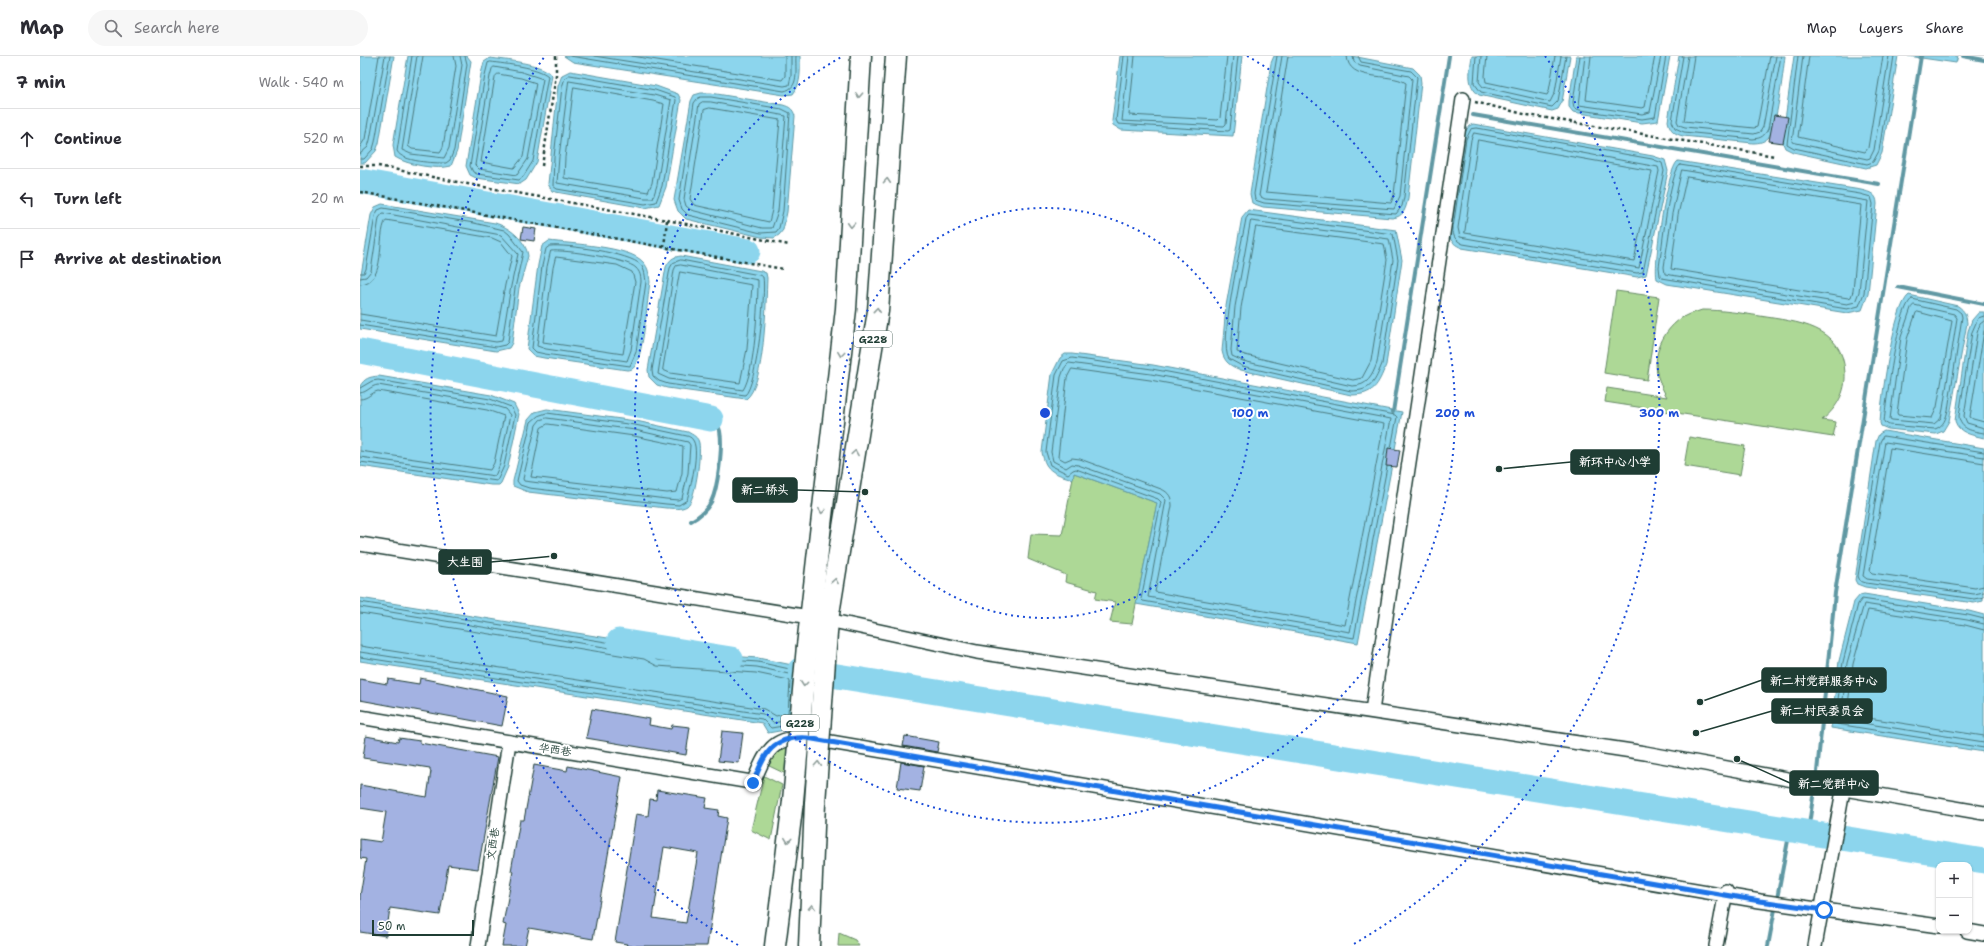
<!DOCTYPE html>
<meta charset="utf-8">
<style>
:root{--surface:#fff;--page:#f7f7f7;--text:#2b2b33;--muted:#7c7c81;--line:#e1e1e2}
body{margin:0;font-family:"Shantell Sans","LXGW WenKai TC",sans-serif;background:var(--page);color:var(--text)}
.controls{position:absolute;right:12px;bottom:12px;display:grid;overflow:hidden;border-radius:8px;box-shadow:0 1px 3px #0004}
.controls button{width:36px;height:36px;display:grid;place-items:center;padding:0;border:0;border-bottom:1px solid var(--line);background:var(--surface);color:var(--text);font:20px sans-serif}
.scale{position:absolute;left:12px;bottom:10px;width:102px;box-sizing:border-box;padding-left:4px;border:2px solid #1f3d34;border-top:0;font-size:11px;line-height:14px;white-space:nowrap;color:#1f3d34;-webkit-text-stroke:3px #fff;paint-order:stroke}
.stop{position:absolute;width:12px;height:12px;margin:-9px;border:3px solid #1a73e8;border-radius:50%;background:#fff}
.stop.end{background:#1a73e8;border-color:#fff;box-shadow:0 1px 4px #0008}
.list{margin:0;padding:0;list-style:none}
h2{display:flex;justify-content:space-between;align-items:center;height:52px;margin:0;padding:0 16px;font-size:17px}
h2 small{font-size:13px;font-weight:400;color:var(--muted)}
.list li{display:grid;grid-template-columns:26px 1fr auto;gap:12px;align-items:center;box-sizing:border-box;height:60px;padding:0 16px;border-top:1px solid var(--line)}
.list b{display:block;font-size:15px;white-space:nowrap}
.list em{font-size:13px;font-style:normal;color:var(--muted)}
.icon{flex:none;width:22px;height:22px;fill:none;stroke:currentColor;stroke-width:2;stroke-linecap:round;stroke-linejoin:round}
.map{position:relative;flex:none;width:1624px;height:890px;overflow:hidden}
header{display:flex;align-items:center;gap:24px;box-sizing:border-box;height:56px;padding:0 20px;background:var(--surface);border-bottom:1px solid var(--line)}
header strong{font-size:19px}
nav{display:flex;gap:22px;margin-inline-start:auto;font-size:14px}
.search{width:280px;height:36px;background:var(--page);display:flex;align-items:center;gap:10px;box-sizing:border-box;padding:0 14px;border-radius:22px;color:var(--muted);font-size:15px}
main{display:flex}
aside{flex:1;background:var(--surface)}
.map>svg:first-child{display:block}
</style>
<header>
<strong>Map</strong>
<div class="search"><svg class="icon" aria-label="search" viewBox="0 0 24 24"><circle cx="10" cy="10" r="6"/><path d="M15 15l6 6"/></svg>Search here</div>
<nav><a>Map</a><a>Layers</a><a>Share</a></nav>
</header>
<main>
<aside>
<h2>7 min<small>Walk · 540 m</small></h2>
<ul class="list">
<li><svg class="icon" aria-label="ahead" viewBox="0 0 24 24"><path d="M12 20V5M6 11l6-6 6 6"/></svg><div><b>Continue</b></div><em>520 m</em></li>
<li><svg class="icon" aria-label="left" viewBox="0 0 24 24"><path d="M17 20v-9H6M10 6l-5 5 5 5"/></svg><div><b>Turn left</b></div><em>20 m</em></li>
<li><svg class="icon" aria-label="arrive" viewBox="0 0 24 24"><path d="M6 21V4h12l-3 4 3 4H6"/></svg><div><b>Arrive at destination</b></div></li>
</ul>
</aside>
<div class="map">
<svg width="1624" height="890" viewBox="0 0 1624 890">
<rect width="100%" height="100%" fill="#fff"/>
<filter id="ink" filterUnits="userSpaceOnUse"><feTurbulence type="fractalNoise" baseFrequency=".025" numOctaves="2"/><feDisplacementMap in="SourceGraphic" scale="8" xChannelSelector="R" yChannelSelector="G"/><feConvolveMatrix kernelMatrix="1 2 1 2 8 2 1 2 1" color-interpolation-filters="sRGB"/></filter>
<g filter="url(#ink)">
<g fill="#add896" stroke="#668a65">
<path d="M1256,235L1299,241L1287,324L1244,317Z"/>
<path d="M1342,254C1362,254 1381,257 1400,260C1437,266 1483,269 1485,317C1486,336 1477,352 1462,364L1476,366L1473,381L1245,346L1247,332L1307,341C1304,336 1301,330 1299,324C1290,301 1303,272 1325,260C1330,257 1337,256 1342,254Z"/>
<path d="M1329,381L1385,390L1380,419L1324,410Z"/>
<path d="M714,417L797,447L772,568L750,566L755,546L735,543L737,535L705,526L706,519L668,503L671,478L702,479Z"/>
<path d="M432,687L426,718L407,709L416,694Z"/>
<path d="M404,720L422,729L411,784L391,774Z"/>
<path d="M479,877L495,884L499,890H478Z"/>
</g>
<g fill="#8cd5ed" stroke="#6098a3">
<path d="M0,0H34L19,87L16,95L5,107H0Z"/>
<path d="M48,0H107L111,5L97,95L91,110C78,114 47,109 35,101L33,89Z"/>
<path d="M204,0H440C440,13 442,27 433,38L424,39L213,6Z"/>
<path d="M760,0H882L873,80L761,74L753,69L752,65Z"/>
<path d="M914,0H992L1053,12L1060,19L1061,27L1048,142C1046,152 1044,161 1032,162L903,151L892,147L890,138L911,7Z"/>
<path d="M1112,0H1210L1202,46L1198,53L1192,55L1119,39C1106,29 1110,14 1112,0Z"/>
<path d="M1216,0H1310L1298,65L1282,67L1213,56L1209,51V45Z"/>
<path d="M1319,0H1425C1423,16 1417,72 1408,82C1404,86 1399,87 1393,87L1323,80C1314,78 1310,74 1308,65Z"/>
<path d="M1434,0H1538L1522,97L1516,109L1506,112L1433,96L1425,92L1422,85Z"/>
<path d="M1548,0H1598L1596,7Z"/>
<path d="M130,2C144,4 182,7 192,19L177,106L166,124L160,128L116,122L110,119L106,110L121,18L124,6Z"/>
<path d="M210,15L296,30L318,38L321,44L306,131L299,149L285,152L196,136L192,135L188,128L198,30L202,19Z"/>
<path d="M341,37H351L423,49C430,51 433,53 435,60L427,156L423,174L419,179L414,182L401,181L326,163L318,155L314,144L331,45L334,39Z"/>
<path d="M1113,68L1293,100L1305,104L1308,115L1286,219L1277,221L1102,192C1095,189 1091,186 1089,179L1102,81L1109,70Z"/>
<path d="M1318,105L1501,134C1510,136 1517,138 1517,148L1508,238L1502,254L1487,257L1307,228L1297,223C1293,208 1307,112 1318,105Z"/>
<path d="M22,148L135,167C149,171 166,184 168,200L159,232L152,287L149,292L136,295L0,273V225L11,159L15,151Z"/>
<path d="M888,154L1036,174L1042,204L1026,309C1018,329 1014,339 991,339L881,314C870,310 864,306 862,295L866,250L882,161Z"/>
<path d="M189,185C211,188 269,190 283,206C289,212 289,219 290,226C287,245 284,296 275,310C273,313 271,314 267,314L184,302L174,300L167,293L178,209L182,190Z"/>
<path d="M321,200L401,215L406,217L407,222C406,246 405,330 386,343L307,332L297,329L289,321L288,314L306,211C310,203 313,201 321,200Z"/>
<path d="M1549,239L1598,250C1605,255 1606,259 1607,267L1589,365L1583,375L1576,378L1528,373L1521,370L1520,367C1521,345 1533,251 1549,239Z"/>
<path d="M1619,256H1624V382C1613,379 1599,378 1595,365L1608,275L1612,264Z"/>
<path d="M705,298H712L793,309L1042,356L998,587L776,548L797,447L714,417L713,423C696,418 685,416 682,396L692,318L700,302Z"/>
<path d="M19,320L131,339L154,348L159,358L148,411L141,427L139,429H131L0,410V330C5,322 9,321 19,320Z"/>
<path d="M187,353L276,365L328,376C333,379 338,381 339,387C341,397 336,444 327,450C321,454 312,452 306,452L168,436L153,430V425L168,364L175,356Z"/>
<path d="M1524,375L1624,392L1623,545L1614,547L1505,531L1497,528L1495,524L1516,385L1519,378Z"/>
<path d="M1504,538L1609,555L1624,559V696L1471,672L1479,605L1494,546L1500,539Z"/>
<path d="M0,542L291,589L298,595L398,602L447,612L442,671L408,677L402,667L0,605Z"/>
</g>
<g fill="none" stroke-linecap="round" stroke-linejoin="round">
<g stroke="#4b7a7e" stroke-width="1">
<path d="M52,0L37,95C42,106 74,107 86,107L90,104L94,94L107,8L105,0"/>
<path d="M57,0L42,94L51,98L84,102L89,92L102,9L100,0"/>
<path d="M63,0L48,90L52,93L80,96L83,91L96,10L94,0"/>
<path d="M210,0L424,35C440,32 435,13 436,0"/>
<path d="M234,0L424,30L429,29L431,20V0"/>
<path d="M272,0L422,24L425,20V0"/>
<path d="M764,0L756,64L758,68L868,75L870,74L878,0"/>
<path d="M769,0L762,65L864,70L866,68L873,0"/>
<path d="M775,0L769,59L858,64L860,62L867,0"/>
<path d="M917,0L894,138L895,144L904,147L1036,158L1042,150L1044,141L1057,21L1051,15L1001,6L998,0"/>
<path d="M922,0L899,140L905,143L1034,153L1040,140L1052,23L1049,20L1000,10L994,6L993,0"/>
<path d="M928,0L906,136L1031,147L1034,139L1046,27C1030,16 988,27 987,0"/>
<path d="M1116,0L1114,27L1121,36L1192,51L1198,45L1206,0"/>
<path d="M1121,0L1119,26L1123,31L1190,46L1195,36L1201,0"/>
<path d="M1127,0L1125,20L1126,26L1187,39L1189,35L1195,0"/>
<path d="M1220,0L1213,46L1214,52L1220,54L1282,63L1295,61L1306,0"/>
<path d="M1225,0L1219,49L1282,58L1290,56L1301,0"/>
<path d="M1231,0L1226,44L1282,52L1285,51L1295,0"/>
<path d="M1323,0L1312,65L1315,72L1324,76L1393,83C1402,82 1404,80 1408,73L1421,0"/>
<path d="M1328,0L1317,65L1319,69L1325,71L1394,78L1400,76L1403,71L1416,0"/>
<path d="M1334,0L1324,65L1394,72L1397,71L1410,0"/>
<path d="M1438,0L1427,88L1434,92L1507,108L1513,106L1519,95L1534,0"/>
<path d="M1443,0L1432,86L1507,103L1510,102L1514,94L1529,0"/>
<path d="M1449,0L1438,81L1505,96L1508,92L1523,0"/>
<path d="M131,6C145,8 178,11 188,20L173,105L163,121L159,124L117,118L113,116L110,110L125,19L128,7Z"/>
<path d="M134,11L162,16L183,23L168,103L157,119L119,113L115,109L130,20L132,13Z"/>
<path d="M138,18L161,22L176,27L163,101L154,112L121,106L135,21Z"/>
<path d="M210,19L295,34L315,41L316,44L302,130L296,146L285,148L197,133L193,130L194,101L202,31L205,22Z"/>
<path d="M209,25L294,39L311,44L297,129L293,142H285L197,127L199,101Z"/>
<path d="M214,31L293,45L304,48L292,127L288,136L204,122L205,102Z"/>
<path d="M341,41H351L422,53L430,57L423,155L419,172L416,176L401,177L328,159L322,153L319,144L334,47L337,43Z"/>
<path d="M351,46L426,60L418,155L412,172H402L331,154L326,150L324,143L339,48L342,46Z"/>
<path d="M350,52L420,64L412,154L409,166L334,149L330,143L344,54Z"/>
<path d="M1117,72L1292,103L1302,107L1304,115L1283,216L1277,217L1103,188C1095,184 1093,181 1093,172L1106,83L1111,73Z"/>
<path d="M1114,77L1298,111L1299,115L1279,212L1100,181L1098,172L1111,84Z"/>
<path d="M1118,84L1292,115L1274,205L1105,177Z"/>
<path d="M0,91L5,83L19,0"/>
<path d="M0,98L8,91L10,84L25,0"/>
<path d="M0,103H4L13,93L15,86L30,0"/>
<path d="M1320,109L1500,138L1511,141L1513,148L1504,237L1499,250L1487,253L1302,222L1300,220L1299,211C1302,193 1309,118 1320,109Z"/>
<path d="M1322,114L1508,145L1499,236L1495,246L1487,248L1305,218L1304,211L1312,158Z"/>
<path d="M1327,121L1501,149L1493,235L1491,241L1488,242L1311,213L1318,159Z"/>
<path d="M889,159L1033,178L1038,204L1022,308C1015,325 1012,335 991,335L882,310L869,303C858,288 882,186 886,163Z"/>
<path d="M891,165L1029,183L1033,204L1017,307C1012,320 1008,330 992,330L883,305L872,300L871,294L875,251Z"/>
<path d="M896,171L1024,188L1027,204L1011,305L1002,322L993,324L885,299L877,296L881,252Z"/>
<path d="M190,190C206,188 270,197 281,209C285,214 285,220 286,226L276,296L270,310L185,298L176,296L172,292L182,210L186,193Z"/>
<path d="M191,195C203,193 268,203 276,212C280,216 281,220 281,226L271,294L267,305L186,293L177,290L187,211Z"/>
<path d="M196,201L257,209L272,216L275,226L263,298L183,286L193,212Z"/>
<path d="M321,204L399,219L403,221C406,236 397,330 385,339L308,328L299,325L293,320L292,314L310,212L313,207Z"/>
<path d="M321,209L398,224C398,248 395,316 383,334L309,323L298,318L314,214L316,210Z"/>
<path d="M320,216L392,229L387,293L380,327L310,317L303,314Z"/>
<path d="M0,217H4L6,213L15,160L18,154L23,152L114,167L144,174L149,178L163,196L155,232L148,286L145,289L136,291L0,269"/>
<path d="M0,222L6,221L11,215L19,162L23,157L141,179L158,198L151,230L142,285L136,286L0,264"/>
<path d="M0,228C28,227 16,180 26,164L132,182L141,186L152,200L145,229L136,280L0,258"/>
<path d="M1552,243L1596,253L1601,257L1602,261L1588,354C1586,362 1584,370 1575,373L1529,369L1524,366C1526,348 1538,249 1552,243Z"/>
<path d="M1554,249L1594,258L1597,262L1583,353L1581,362L1574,368L1532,364L1530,363L1541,281L1551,252Z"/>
<path d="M1558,256L1592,265L1577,351L1572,362L1538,359L1537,357L1547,283L1556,257Z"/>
<path d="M1624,260L1618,262L1612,276L1599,360C1600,374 1613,375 1624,377"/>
<path d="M1624,265L1620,268L1617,277L1604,360L1607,367L1624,372"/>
<path d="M1624,275L1610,361L1613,363L1624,366"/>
<path d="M709,307L791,318L1031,363L990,576L788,541L806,444L800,438L718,409L712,408L706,412L693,405L691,396L701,321L704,313Z"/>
<path d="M712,313L790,324L1024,368L985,569L795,536L812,450C812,442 809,436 801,433L720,403L712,402L705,405L698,401L707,322Z"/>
<path d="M0,332L12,325L18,324L130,343L151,351L155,359L144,410L137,425L0,406"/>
<path d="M0,337C8,336 10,330 18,329L129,348L145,353L150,359L140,408L135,420L0,401"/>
<path d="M0,343C8,343 12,336 18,335L127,354L144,360L134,407L130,414L0,395"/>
<path d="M187,357L275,369L327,380C328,380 332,382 332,383C341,392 330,433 327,444L319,449L306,448L169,432L160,429L157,425L171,366L178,360Z"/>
<path d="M187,362L275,374L328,386L330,389L328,417L322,442L318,444L306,443L164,425L163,423L176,369L180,364Z"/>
<path d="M188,368L274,380L323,390L322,417L317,436L307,437L171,421L181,372Z"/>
<path d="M1624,396L1523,380L1520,386L1498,520L1500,525L1506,527L1614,543L1624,541"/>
<path d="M1624,401L1525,386L1503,520L1507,523L1614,538L1624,536"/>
<path d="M1624,407L1530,392L1510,515L1512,517L1615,532L1624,530"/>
<path d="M1027,411L994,582L783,545L781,543L801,446L798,443L716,413L713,414L708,418L690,409L686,396L696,319L703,305L712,302L792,313L1035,359L1037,361L1031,392"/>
<path d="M0,546L289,593L298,599L398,606L434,614"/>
<path d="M0,551L287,598L297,604L397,611L433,619"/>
<path d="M0,557L284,603L297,610L396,617L429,624L430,626L428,657L416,660L404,653L0,590"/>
<path d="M1624,563L1608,559L1502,543L1498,548L1483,606L1475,666L1477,668L1624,692"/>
<path d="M1624,568L1607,564L1504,548L1487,607L1481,662L1483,664L1624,686"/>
<path d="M1624,574L1605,569L1508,554L1493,608L1487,657L1489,659L1624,680"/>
<path d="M0,596L403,658L413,667L429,664"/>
<path d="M0,601L402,663L411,672L429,669"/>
</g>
<g stroke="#6098a3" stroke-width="4">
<path d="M1603,0L1624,4"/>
<path d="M1113,59L1519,128"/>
<path d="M1538,231L1624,248"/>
<path d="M1033,356L1089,0"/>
<path d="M331,465C340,460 346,455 351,446C358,432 363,391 360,375C359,369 355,366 351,363"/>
<path d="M1457,716L1475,537L1561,0"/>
<path d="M1448,776L1453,741"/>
<path d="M1408,890L1430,774"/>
</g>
<g stroke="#8cd5ed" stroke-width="25">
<path d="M0,125L388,195"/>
<path d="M0,295L351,363"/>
<path d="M259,585L371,603"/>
<path d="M440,614L1624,805"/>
</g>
</g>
<g fill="#a3b2e2" stroke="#1f3d34" fill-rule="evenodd">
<path d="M1414,59L1428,61L1423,87L1409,85Z"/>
<path d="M163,171L176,173L174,185L161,183Z"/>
<path d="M1028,392L1040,394L1037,411L1026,410Z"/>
<path d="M60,622L148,640L142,670L0,644V623L27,628L28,623L59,628Z"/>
<path d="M232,653L290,663L289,669L311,673L312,669L330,671L326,699L226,682Z"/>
<path d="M362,675L383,677L379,707L358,705Z"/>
<path d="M6,680L38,686L39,682L60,685V687L138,701L118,813L88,809L80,859L30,852L26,880L0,876V840L6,803L0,802V783L21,786L26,756L0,752V729L67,741L71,715H70V712L3,702Z"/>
<path d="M545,680L579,686L577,696L543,690Z"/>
<path d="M541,706L564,710L560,735L537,732Z"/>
<path d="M174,709L207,715L208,710L262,721L233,883L169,872L165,890H142L146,869L143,868L153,815H151L160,764H164Z"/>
<path d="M297,734L347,742L345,752L359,754L358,760L367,762L347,890H266L267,888L255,886L276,758L288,760L290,743L296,744ZM304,791L338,797L326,867L293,862Z"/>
</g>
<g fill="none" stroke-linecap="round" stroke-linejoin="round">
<g stroke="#1f3d34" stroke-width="16">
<g id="minor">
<path d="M0,488L468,564L617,596L1285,697L1455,728L1624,757"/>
<path d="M1012,655L1103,43"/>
<path d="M0,661L391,726"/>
<path d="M393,727C405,698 412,679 447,682L1400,845L1579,870"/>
<path d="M1607,875L1624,878"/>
<path d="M118,890L149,686"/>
<path d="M1356,890L1366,835"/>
<path d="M1455,890L1484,729"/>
</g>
</g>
<g stroke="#1f3d34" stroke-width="23">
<g id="highway">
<path d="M447,590L486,253L501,0"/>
<path d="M466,590L468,564L518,255L536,0"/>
<path d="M415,890L433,745"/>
<path d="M449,890L455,747"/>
</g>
</g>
<g stroke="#1f3d34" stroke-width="2.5" stroke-dasharray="3 3" stroke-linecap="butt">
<path d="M1115,46L1168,59L1415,100"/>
<path d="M0,110H18L102,127L307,164L429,189"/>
<path d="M182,110L196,19V0"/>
<path d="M0,136L423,213"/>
<path d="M304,191L307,164"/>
</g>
<use href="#minor" stroke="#fff" stroke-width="13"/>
<use href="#highway" stroke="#fff" stroke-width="20"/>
<g stroke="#1f3d34" stroke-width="23" stroke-linecap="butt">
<g id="highway-bridge">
<path d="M433,745L447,590"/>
<path d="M455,747L466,590"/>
</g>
</g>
<use href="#highway-bridge" stroke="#fff" stroke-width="20"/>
</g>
<defs><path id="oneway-chevron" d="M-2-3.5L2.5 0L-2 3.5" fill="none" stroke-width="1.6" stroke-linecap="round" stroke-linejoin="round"/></defs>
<g stroke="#8f9e9a">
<use href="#oneway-chevron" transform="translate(499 39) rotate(93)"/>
<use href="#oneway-chevron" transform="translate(527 125) rotate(-86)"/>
<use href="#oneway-chevron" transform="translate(491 169) rotate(93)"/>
<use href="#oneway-chevron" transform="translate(517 254) rotate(-84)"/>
<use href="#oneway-chevron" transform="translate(481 298) rotate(97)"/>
<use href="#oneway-chevron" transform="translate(495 397) rotate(-81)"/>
<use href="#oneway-chevron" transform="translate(462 455) rotate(97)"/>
<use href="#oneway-chevron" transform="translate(475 525) rotate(-81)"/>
<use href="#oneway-chevron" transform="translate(444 628) rotate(95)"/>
<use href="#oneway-chevron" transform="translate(458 708) rotate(-86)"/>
<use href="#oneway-chevron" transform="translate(428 784) rotate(97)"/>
<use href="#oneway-chevron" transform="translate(452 851) rotate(-88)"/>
</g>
</g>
<g fill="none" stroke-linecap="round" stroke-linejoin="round" filter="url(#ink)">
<path stroke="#1a73e8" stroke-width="5" d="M393,727C405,697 412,680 447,682L1400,845L1464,854"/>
</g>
<g fill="none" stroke="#1d4ed8" stroke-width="2" stroke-dasharray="2 4">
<circle cx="685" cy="357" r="205"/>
<path d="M887 0A410 410 0 1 1 483 0"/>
<path d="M378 889A614 614 0 0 1 185 0M1185 0A614 614 0 0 1 992 889"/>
</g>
<g text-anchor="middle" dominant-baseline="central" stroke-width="4" stroke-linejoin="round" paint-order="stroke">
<g fill="#fff" stroke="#627771" stroke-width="1">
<rect x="494" y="275" width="38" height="16" rx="3"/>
<rect x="421" y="659" width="38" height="16" rx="3"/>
</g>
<g font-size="10" font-weight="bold" fill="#1f3d34">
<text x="513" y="283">G228</text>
<text x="440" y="667">G228</text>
</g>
<g font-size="11" fill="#1f3d34" stroke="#fff">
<text transform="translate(195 694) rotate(9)">华西巷</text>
<text transform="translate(133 788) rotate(-81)">文西巷</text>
</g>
</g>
<circle cx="685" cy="357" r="6" fill="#1d4ed8" stroke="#fff" stroke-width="2"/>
<g font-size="12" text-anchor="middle" font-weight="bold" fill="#1d4ed8" stroke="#fff" stroke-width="4" stroke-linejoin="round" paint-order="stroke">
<text x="890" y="361">100 m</text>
<text x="1095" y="361">200 m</text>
<text x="1299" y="361">300 m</text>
</g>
<path fill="none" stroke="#1f3d34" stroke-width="1.5" d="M1139 413L1211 406M505 436L437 434M194 500L131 506M1340 646L1402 624M1336 677L1412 655M1377 703L1430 727"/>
<g fill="#1f3d34" stroke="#fff" stroke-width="1.5">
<circle cx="1139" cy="413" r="4"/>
<circle cx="505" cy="436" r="4"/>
<circle cx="194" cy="500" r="4"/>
<circle cx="1340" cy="646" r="4"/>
<circle cx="1336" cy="677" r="4"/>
<circle cx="1377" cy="703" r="4"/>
</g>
<g fill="#1f3d34" stroke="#1f3d34" stroke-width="1.5">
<rect x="1211" y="394" width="88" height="24" rx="4"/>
<rect x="373" y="422" width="64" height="24" rx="4"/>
<rect x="79" y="494" width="52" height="24" rx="4"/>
<rect x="1402" y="612" width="124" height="24" rx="4"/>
<rect x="1412" y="643" width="100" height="24" rx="4"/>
<rect x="1430" y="715" width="88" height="24" rx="4"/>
</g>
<g font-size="12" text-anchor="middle" font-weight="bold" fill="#fff">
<text x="1255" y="410">新环中心小学</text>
<text x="405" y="438">新二桥头</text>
<text x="105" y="510">大生围</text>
<text x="1464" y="629">新二村党群服务中心</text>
<text x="1462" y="659">新二村民委员会</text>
<text x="1474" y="732">新二党群中心</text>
</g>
</svg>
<div class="controls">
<button>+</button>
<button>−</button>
</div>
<div class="scale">50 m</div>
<div class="stop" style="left:1464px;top:854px"></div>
<div class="stop end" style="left:393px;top:727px"></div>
</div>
</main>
